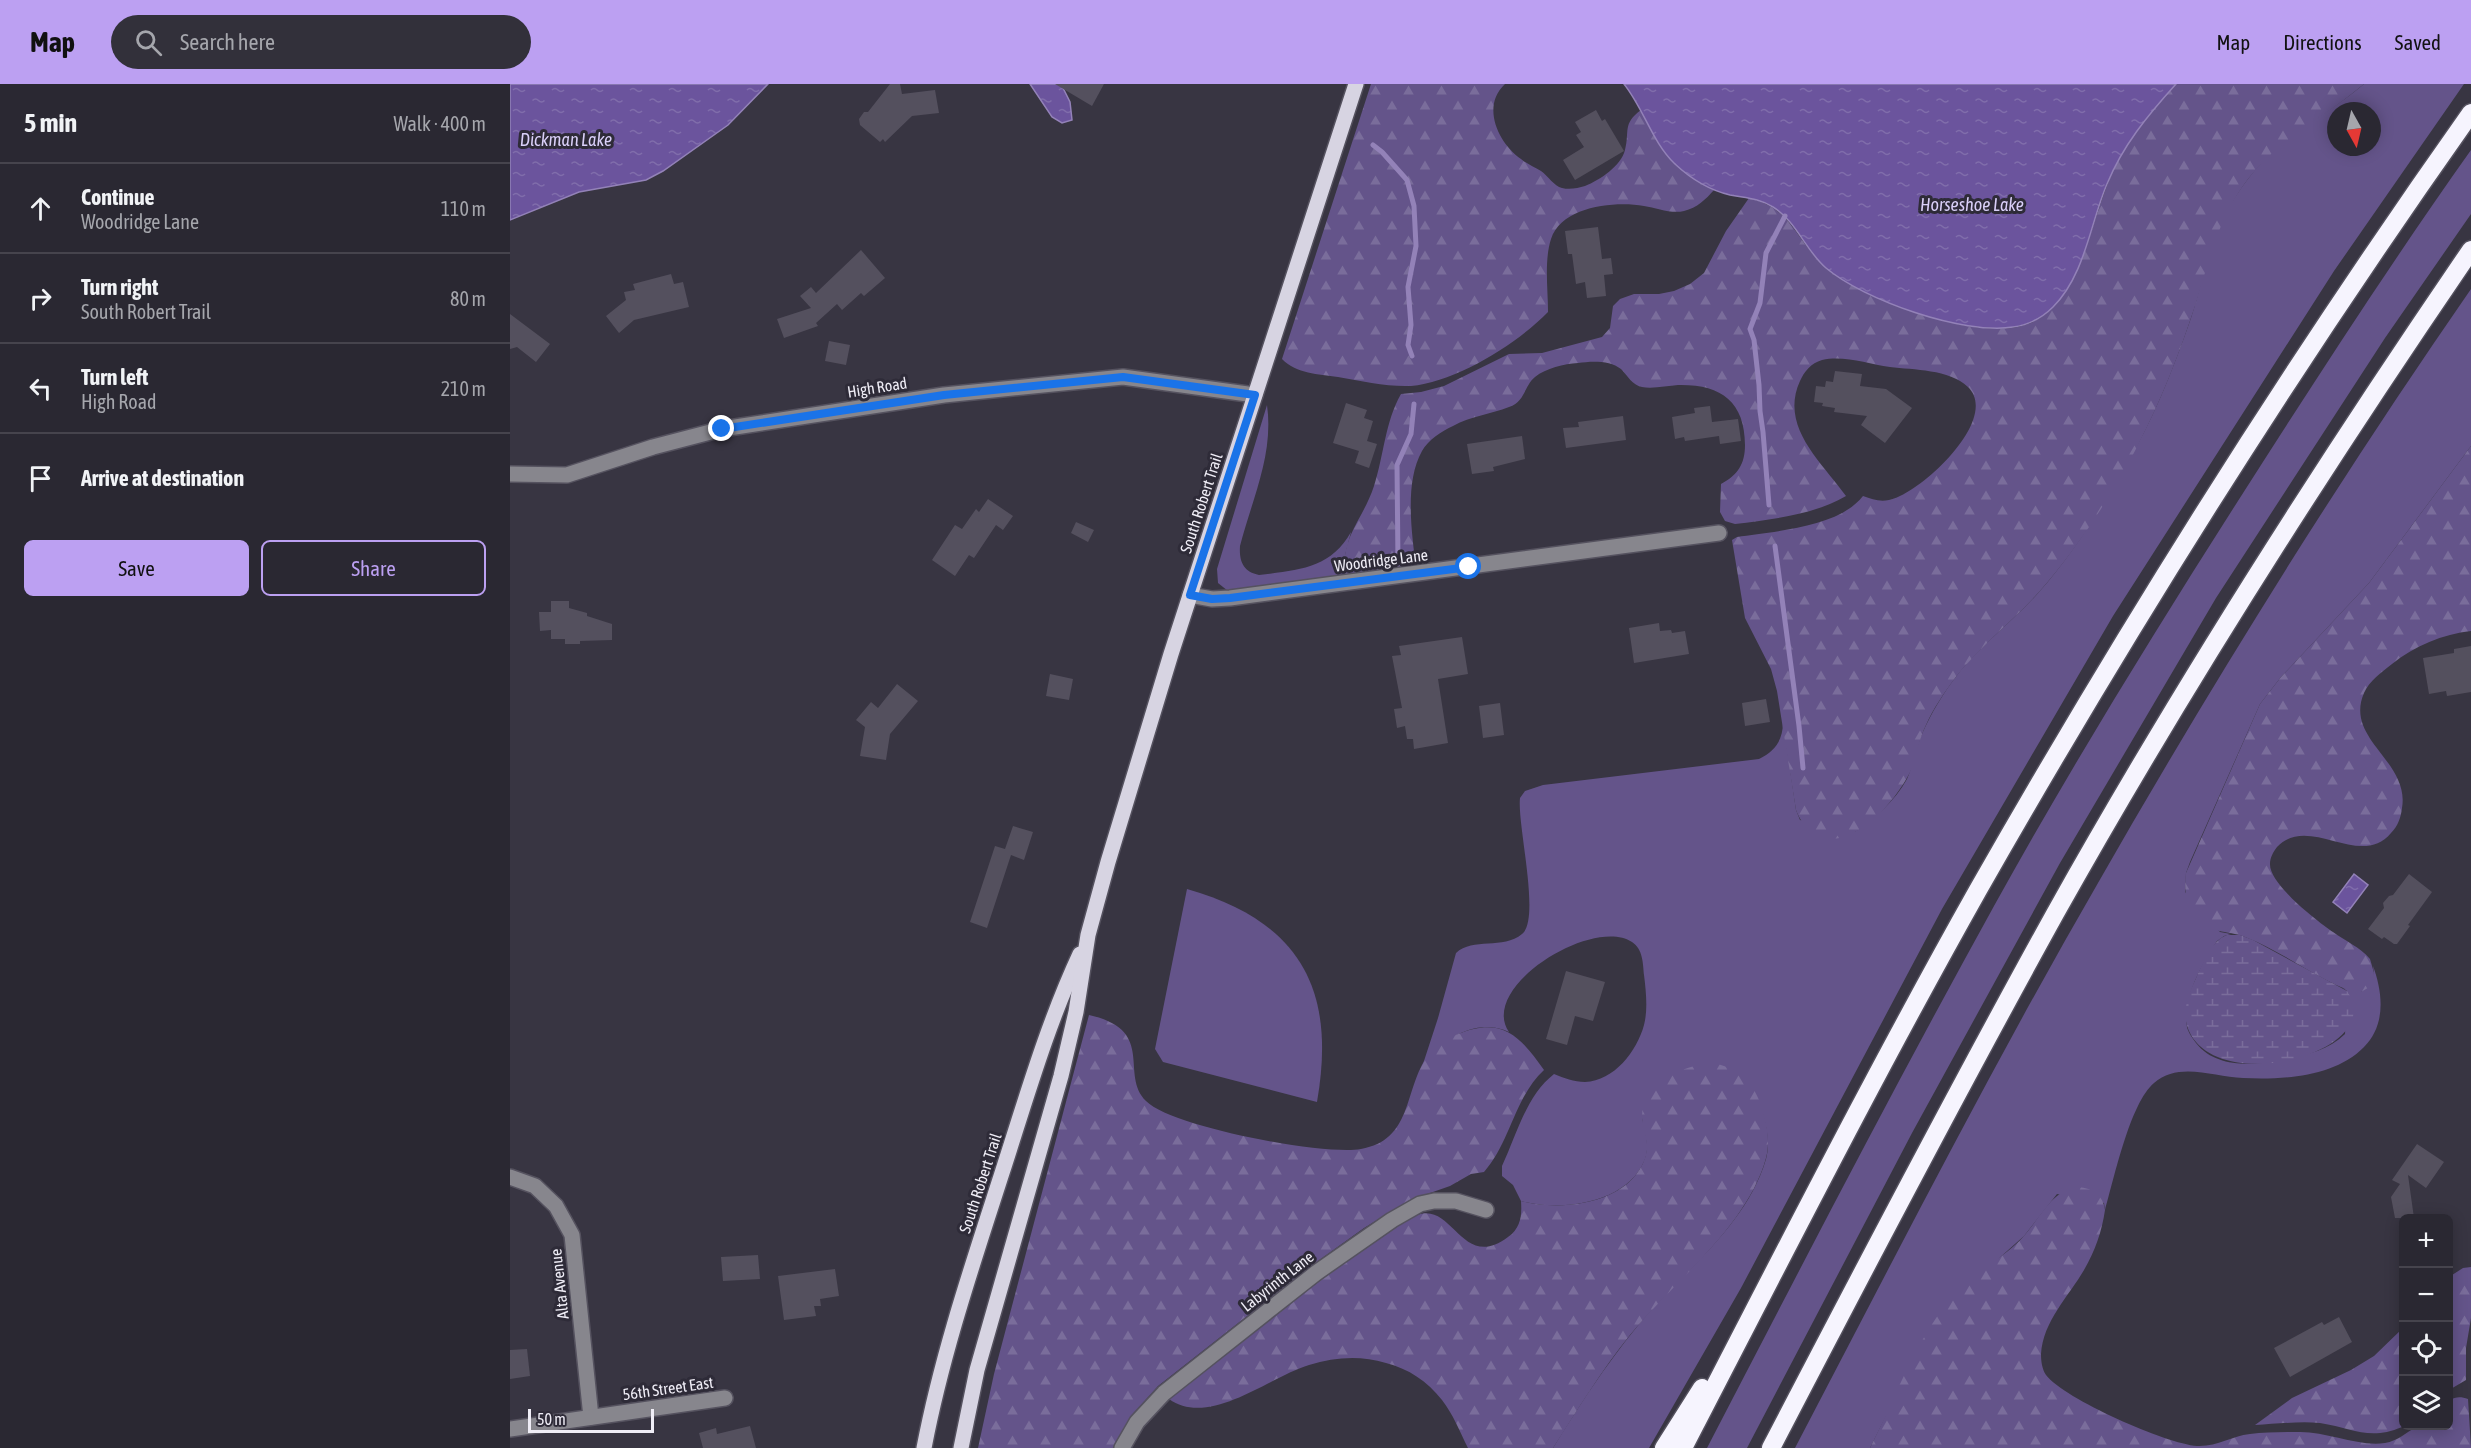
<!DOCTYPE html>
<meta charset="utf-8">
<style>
:root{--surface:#2a2832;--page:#32303a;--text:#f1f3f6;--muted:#a5a6ac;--line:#46444d;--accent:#bca0f2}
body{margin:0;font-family:"Asap Condensed",sans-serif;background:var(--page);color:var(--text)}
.controls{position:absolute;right:18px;bottom:18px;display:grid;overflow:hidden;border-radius:9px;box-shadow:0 3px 15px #0003}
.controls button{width:54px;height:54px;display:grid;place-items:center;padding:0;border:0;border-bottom:2px solid var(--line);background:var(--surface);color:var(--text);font:30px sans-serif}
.compass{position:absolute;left:1817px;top:18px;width:54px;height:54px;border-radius:50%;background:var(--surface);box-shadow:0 3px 15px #0003;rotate:172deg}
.scale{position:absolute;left:18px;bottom:15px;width:126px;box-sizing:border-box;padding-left:6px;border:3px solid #efedf6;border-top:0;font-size:16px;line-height:21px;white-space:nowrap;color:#efedf6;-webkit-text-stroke:4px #2e2b38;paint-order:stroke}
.stop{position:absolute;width:18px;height:18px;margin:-14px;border:4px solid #1a73e8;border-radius:50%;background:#fff}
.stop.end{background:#1a73e8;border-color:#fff;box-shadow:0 2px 6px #0008}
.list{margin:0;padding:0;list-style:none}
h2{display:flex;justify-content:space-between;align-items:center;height:78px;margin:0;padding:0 24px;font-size:26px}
h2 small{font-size:20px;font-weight:400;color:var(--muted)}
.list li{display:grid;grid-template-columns:39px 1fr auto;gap:18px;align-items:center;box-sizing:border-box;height:90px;padding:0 24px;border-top:2px solid var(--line)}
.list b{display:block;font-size:22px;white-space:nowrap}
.list p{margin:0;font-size:20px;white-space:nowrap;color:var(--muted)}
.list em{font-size:20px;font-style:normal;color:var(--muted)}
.actions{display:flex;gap:12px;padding:18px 24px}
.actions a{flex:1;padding:14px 0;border:2px solid var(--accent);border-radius:9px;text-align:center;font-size:21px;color:var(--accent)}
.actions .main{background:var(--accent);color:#111}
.icon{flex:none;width:33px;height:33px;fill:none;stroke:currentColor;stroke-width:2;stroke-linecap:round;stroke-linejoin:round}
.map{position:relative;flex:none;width:1961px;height:1364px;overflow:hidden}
header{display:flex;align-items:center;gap:36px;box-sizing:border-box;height:84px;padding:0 30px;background:var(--accent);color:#111}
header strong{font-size:28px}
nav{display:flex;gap:33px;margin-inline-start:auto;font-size:21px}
.search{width:420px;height:54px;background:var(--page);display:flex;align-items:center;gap:15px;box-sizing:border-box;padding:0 21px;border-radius:33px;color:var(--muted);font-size:22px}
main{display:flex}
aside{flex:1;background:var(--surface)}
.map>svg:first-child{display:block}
</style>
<header>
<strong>Map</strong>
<div class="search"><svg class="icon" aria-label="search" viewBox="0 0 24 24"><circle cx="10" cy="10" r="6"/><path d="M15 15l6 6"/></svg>Search here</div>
<nav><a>Map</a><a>Directions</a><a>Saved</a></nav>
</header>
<main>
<aside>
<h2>5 min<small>Walk · 400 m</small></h2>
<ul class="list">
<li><svg class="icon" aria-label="ahead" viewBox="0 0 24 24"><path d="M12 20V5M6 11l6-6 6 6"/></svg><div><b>Continue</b><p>Woodridge Lane</p></div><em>110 m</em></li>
<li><svg class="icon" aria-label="right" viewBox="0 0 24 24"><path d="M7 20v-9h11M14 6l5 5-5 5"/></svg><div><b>Turn right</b><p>South Robert Trail</p></div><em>80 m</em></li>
<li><svg class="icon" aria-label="left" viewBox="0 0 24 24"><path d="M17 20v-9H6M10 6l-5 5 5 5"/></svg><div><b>Turn left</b><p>High Road</p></div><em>210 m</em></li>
<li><svg class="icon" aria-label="arrive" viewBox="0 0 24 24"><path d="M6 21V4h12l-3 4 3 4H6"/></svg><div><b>Arrive at destination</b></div></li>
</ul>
<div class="actions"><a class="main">Save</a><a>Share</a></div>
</aside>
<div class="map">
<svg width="1961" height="1364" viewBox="0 0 1961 1364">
<defs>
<pattern id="forest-firs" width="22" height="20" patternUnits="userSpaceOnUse" patternTransform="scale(1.5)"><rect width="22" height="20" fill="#64548a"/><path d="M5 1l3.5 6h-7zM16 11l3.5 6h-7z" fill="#7a6d9b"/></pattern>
<pattern id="wetland-marsh" width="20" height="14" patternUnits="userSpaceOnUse" patternTransform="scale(1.5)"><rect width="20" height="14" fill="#64548a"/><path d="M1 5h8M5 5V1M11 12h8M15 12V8" fill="none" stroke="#7a6d9b"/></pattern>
<pattern id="water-ripples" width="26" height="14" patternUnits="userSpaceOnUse" patternTransform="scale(1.5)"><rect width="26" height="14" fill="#6b549d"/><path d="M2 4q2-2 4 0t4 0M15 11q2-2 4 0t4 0" fill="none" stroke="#806dab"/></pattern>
</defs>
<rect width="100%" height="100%" fill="#383542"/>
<g fill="#64548a" fill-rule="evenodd">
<path d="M1854,0H1954L1824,187L1603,532L1432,825L1231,1204L1139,1364H1043C1069,1322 1095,1282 1126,1244C1169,1190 1236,1144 1256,1075C1260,1060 1257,1044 1253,1030L1132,1034C1135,1047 1140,1062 1135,1075C1118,1120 1050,1128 1011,1117L1003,1101L992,1092V1082C1007,1050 1016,1012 1044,990C1054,994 1064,998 1075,998C1104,997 1127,967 1134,941C1138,926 1136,907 1134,891C1133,880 1133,865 1122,858C1083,832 968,903 999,948C967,933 932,955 913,980L928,934L946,869C963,853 993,866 1012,850C1031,835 1007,741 1010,714L1015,707L1033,701L1249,675C1265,667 1273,656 1273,638L1286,726L1290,736L1345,748C1366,733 1385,717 1397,695C1403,682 1405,668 1410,655C1418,635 1429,616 1442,598C1466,564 1501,540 1529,508C1562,471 1588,429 1613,386C1642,339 1663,286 1681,234C1689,210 1694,186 1701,162C1710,135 1727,108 1745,86C1774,50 1819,30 1854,0ZM1826,27H1862V63H1826Z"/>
<path d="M1961,66V130L1875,254L1706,514L1550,779L1402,1049L1237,1364H1197C1291,1183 1385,1001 1484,822C1567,672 1658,526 1751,381C1819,275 1888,169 1961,66Z"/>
<path d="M1961,205V362L1859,499L1771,593L1750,620L1680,778L1676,789L1675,808L1710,848L1721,850L1714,852L1707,857C1692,879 1672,916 1677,943C1678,948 1683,955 1686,959C1707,986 1748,981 1777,975C1797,971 1820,965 1835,950L1837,907L1833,904L1851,908L1864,889L1863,882C1873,909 1876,941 1854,963C1825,993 1772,996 1733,994C1704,993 1669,977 1644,999C1620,1019 1604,1095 1595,1126L1594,1119L1547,1110L1514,1152L1478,1184L1410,1264L1360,1364H1285C1384,1175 1481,984 1588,799C1704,596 1828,397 1961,205Z"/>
<path d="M757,321C764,371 742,415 730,462C729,477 733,488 749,491C788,486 820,485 841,448L835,471V493L718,507L708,499L707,485Z"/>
<path d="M677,805C789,837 827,904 807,1018L653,978L645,965Z"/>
</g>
<g fill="url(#forest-firs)">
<path d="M861,0H995C971,22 988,59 1011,75C1017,80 1024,83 1031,87C1038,92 1044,102 1052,104C1060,106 1068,104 1075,102C1090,96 1111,82 1115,66C1120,47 1112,40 1131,26C1150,63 1164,86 1204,106C1196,115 1187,124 1174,127C1161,130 1147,124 1134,122C1105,117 1052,122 1041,155C1034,177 1038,205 1038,228C1007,260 946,298 901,302C877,303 852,297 828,293C808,290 787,290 772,275Z"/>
<path d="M1666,0H1854C1808,39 1760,58 1727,111C1705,147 1698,180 1686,219C1670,268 1651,317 1627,363C1600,414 1567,465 1529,508C1502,538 1470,562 1445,594C1434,609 1423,625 1416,641C1409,655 1407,670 1402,684C1390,711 1355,754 1322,755C1303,755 1293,743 1286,726L1267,607L1261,585L1235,534L1222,456L1227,453C1264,447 1328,444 1353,412C1362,415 1369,418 1379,416C1410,410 1491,335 1458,303C1439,285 1404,286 1380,283C1358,280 1334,271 1312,276C1301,279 1294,288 1290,297C1269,343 1312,378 1336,412C1303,431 1263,435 1225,440L1215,437L1210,428L1211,400C1228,391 1235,380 1235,361C1235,317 1210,300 1168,301C1157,302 1142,305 1132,303C1122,301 1118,292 1111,285C1100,276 1081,277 1068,279C1054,280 1036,284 1025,293C1014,302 1015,318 999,323C981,330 961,332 943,342C932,347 918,356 912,367C894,399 902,450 906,484L835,493C830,453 853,436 864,402C874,371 875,338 891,310L911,308L934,302L999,270L1032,269L1092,253L1100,244L1103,222L1110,215L1124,210H1149L1164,207L1180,200L1194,189L1216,147L1239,114C1279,124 1283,149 1308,176C1319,188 1334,197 1349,204C1393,224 1476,260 1523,238C1541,229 1554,212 1563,195C1582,155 1590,111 1610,72C1624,44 1646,23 1666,0Z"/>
<path d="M1961,362V547C1933,550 1904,562 1882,580C1872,588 1859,597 1854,609C1834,655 1900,677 1892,724C1891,733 1888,742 1881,749C1850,786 1799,729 1767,763C1763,768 1760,774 1760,780C1759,800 1807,837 1823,848C1835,857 1850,863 1860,875L1864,889L1861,902L1851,908H1843C1805,894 1772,867 1735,853C1717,846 1699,850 1685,833C1675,820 1674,804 1676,789L1750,620L1771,593L1859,499Z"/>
<path d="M579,931C647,946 609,990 636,1017C661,1043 816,1072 851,1065C902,1056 894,1008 916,974C924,963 936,955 948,950C992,932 1010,952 1034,986C1004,1014 1001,1057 974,1088L961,1090L940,1102L900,1116L854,1144L801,1182L648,1302L622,1331L603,1364H468L484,1290Z"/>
<path d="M1201,979C1224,982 1240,994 1249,1016C1256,1034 1261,1055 1256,1074C1237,1143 1164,1197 1120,1251C1091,1287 1068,1325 1043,1364H958C950,1348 943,1330 932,1316C917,1297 899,1285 876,1279C850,1271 825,1273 799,1281C759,1293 699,1344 659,1315C716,1270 773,1224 831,1181C855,1164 880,1142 907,1131C943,1117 952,1188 998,1153C1011,1144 1012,1131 1011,1117C1050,1128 1120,1120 1135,1074C1140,1059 1133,1048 1132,1034C1131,998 1173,982 1201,979Z"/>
<path d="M1568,1103C1583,1104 1593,1111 1595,1126C1592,1147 1585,1167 1574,1186C1559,1212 1533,1237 1531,1270C1531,1277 1532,1285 1536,1291C1554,1315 1657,1360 1687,1362C1707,1363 1721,1352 1740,1350C1755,1348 1774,1348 1790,1348C1818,1348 1849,1363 1875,1359C1888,1357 1896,1348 1907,1343C1915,1339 1930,1342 1938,1342L1939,1316C1946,1313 1950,1312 1958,1315L1961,1364H1360C1386,1313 1409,1247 1449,1205C1468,1185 1494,1174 1513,1153C1530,1135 1541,1106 1568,1103Z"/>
<path d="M1961,1183V1234L1956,1264V1296L1939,1306V1193L1953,1184Z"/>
<path d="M1893,1244L1892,1343C1859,1357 1843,1344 1810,1339C1789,1337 1766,1340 1745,1341L1782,1314L1841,1286L1864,1272Z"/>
</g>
<path fill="url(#wetland-marsh)" d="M1717,851H1730L1743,856L1837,907C1879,966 1716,1012 1681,951C1672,935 1675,919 1682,903C1690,887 1699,857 1717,851Z"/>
<g fill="url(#water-ripples)" stroke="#9382b8" stroke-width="1.5">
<path d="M0,0H258L218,41L153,87L136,96L69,108L0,136Z"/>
<path d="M520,0H551L560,18L562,36L552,39L542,33Z"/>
<path d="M1114,0H1666C1638,31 1613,61 1597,100C1580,140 1575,191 1543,223C1532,234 1518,241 1503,243C1453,251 1354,216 1316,184C1295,166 1287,138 1263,123C1249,114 1235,114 1220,111C1199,106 1180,94 1165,80C1142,58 1134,25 1114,0Z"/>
<path d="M1844,790L1858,801L1837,829L1823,818Z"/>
</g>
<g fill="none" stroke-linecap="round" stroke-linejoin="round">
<g stroke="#9382b8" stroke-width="5">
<path d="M863,61L872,68L897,96L904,122L906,162L898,203L901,241L898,261L902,272"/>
<path d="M1259,421L1253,348L1250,327L1249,301L1244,256L1240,245L1250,219L1256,169L1275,132"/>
<path d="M1265,462L1289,642L1293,684"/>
<path d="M888,480L887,381L901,350L904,320"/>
</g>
</g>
<g fill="#54505e">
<path d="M380,0H390L392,10L425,6L429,29L402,32L375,58L373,55L370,58L350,41L349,35L354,28H358Z"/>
<path d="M545,0H594L582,22Z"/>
<path d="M1086,26L1092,37L1095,35L1114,67L1065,96L1053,76L1074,63L1066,51L1071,48L1065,38Z"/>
<path d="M1088,143L1092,175L1101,174L1103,190L1094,191L1096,212L1077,214L1075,198L1066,200L1062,170H1058L1055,147Z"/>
<path d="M351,166L375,194L354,212L351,209L332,226L327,220L306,239L308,242L274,254L267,235L301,224L290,212L301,203L306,209Z"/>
<path d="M161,190L164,200L173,198L179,223L124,236L109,249L96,232L116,216L114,208L125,206L123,200Z"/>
<path d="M0,230L40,260L26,278L7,263L0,265Z"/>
<path d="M319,257L340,261L336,281L315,277Z"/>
<path d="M1325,287L1352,290L1350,302L1376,305L1402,324L1375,359L1351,341L1357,332L1324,328L1325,324L1312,322L1313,319L1304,318L1306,302L1315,303L1316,297L1323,298Z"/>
<path d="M836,319L857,326L854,334L863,337L857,357L867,360L859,384L845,379L849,367L823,359Z"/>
<path d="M1200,322L1202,338L1228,335L1231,357L1210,360L1209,352L1175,357L1174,353L1165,355L1162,333L1185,329L1184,324Z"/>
<path d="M1113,332L1116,356L1056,364L1053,344L1069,343L1068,338Z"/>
<path d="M1012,352L1015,375L983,383L984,387L962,390L957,360Z"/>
<path d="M478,415L503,432L493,446L486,441L464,474L459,471L445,492L422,476L445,441L452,445L466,425L469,428Z"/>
<path d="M566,438L584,446L578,458L561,449Z"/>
<path d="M41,517H59V524L77,529V532L102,540V556L70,557V560H55V555H41V546L30,547L29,528H41Z"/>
<path d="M1149,539L1150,547L1161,546L1162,549L1175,547L1179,570L1124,579L1119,544Z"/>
<path d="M952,553L958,590L928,595L938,659L904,665L903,655H897L895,642L887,644L884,625L892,624L882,572L891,571L889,562Z"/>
<path d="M1961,562V608L1937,612L1936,607L1919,610L1913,574L1944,569V565Z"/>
<path d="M540,590L563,595L559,616L536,612Z"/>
<path d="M387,600L408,617L380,650L376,676L350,672L355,643L346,636L361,618L368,624Z"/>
<path d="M1256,615L1260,638L1235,642L1232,619Z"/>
<path d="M990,619L994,651L973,654L969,622Z"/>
<path d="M503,742L523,748L514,776L501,771L477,844L460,838L485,762L495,765Z"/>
<path d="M1899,790L1922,808L1898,841L1900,842L1887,860H1884L1874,853L1872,855L1858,845L1874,824L1873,819L1879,812L1883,811Z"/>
<path d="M1056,887L1095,898L1083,937L1065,932L1057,961L1036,955Z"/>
<path d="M1907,1060L1934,1078L1916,1104L1898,1091L1904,1134H1885L1881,1113L1890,1100L1882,1096Z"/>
<path d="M248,1171L250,1195L213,1197L211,1173Z"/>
<path d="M325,1185L329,1212L310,1215L311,1222H304L306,1232L274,1236L268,1192Z"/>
<path d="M1829,1233L1842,1258L1780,1293L1764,1264L1812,1238L1814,1241Z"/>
<path d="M17,1265L20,1292L0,1295V1266Z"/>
<path d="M240,1342L246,1364H193L189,1349L206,1344L207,1350Z"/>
</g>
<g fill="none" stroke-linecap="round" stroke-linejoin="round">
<g stroke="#55525f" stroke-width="18">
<g id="minor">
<path d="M0,390L57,391L143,363L212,345L434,311L613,293L745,311"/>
<path d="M680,511L702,515L720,514L1209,449"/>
<path d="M0,1093L25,1102L46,1122L62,1151L81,1333"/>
<path d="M0,1345L215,1314"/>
<path d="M612,1364L627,1338L654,1309L806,1189L882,1136L910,1120L924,1117H946L976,1126"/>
</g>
</g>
<g stroke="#55525f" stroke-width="18">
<g id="major">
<path d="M414,1364C432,1270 463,1179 492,1089C516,1015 537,941 570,870"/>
<path d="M451,1364L467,1286L551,992L566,928L578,851L598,778L661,570L846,0"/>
</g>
</g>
<g stroke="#55525f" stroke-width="21">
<g id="highway">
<path d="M1154,1364L1192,1304"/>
<path d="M1173,1364C1270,1177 1365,989 1468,806C1620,539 1784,279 1961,29"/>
<path d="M1261,1364C1354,1185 1448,1005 1546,828C1673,601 1814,381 1961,166"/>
</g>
</g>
<use href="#minor" stroke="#87868d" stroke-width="15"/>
<use href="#major" stroke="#d7d4e2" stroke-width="15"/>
<use href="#highway" stroke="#f6f4fe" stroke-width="18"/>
</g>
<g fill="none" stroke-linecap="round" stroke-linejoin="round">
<path stroke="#1a73e8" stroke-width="8" d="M212,345L434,311L613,293L745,311L680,511L702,515L720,514L959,483"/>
</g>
<g text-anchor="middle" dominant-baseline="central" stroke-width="6" stroke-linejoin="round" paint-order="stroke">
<g font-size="16" fill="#efedf6" stroke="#2e2b38">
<text transform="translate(367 303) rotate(-9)">High Road</text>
<text transform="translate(691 419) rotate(-72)">South Robert Trail</text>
<text transform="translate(871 476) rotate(-7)">Woodridge Lane</text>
<text transform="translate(470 1099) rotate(-72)">South Robert Trail</text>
<text transform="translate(767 1197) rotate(-38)">Labyrinth Lane</text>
<text transform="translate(49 1200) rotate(-96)">Alta Avenue</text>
<text transform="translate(158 1304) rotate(-8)">56th Street East</text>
</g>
<g font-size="18" font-style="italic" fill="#dad0f9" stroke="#2e2b38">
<text x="56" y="55">Dickman Lake</text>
<text x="1462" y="120">Horseshoe Lake</text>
</g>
</g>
</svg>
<div class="controls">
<button>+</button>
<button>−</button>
<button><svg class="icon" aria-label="locate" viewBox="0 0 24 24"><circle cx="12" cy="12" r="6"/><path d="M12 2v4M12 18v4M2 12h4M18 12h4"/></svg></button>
<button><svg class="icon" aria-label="layers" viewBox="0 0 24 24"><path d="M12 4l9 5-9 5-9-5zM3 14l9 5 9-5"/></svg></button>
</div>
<svg class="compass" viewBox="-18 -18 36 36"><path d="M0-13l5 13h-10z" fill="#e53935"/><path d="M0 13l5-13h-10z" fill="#a5a6ac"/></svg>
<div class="scale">50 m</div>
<div class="stop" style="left:959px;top:483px"></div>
<div class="stop end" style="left:212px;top:345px"></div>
</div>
</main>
